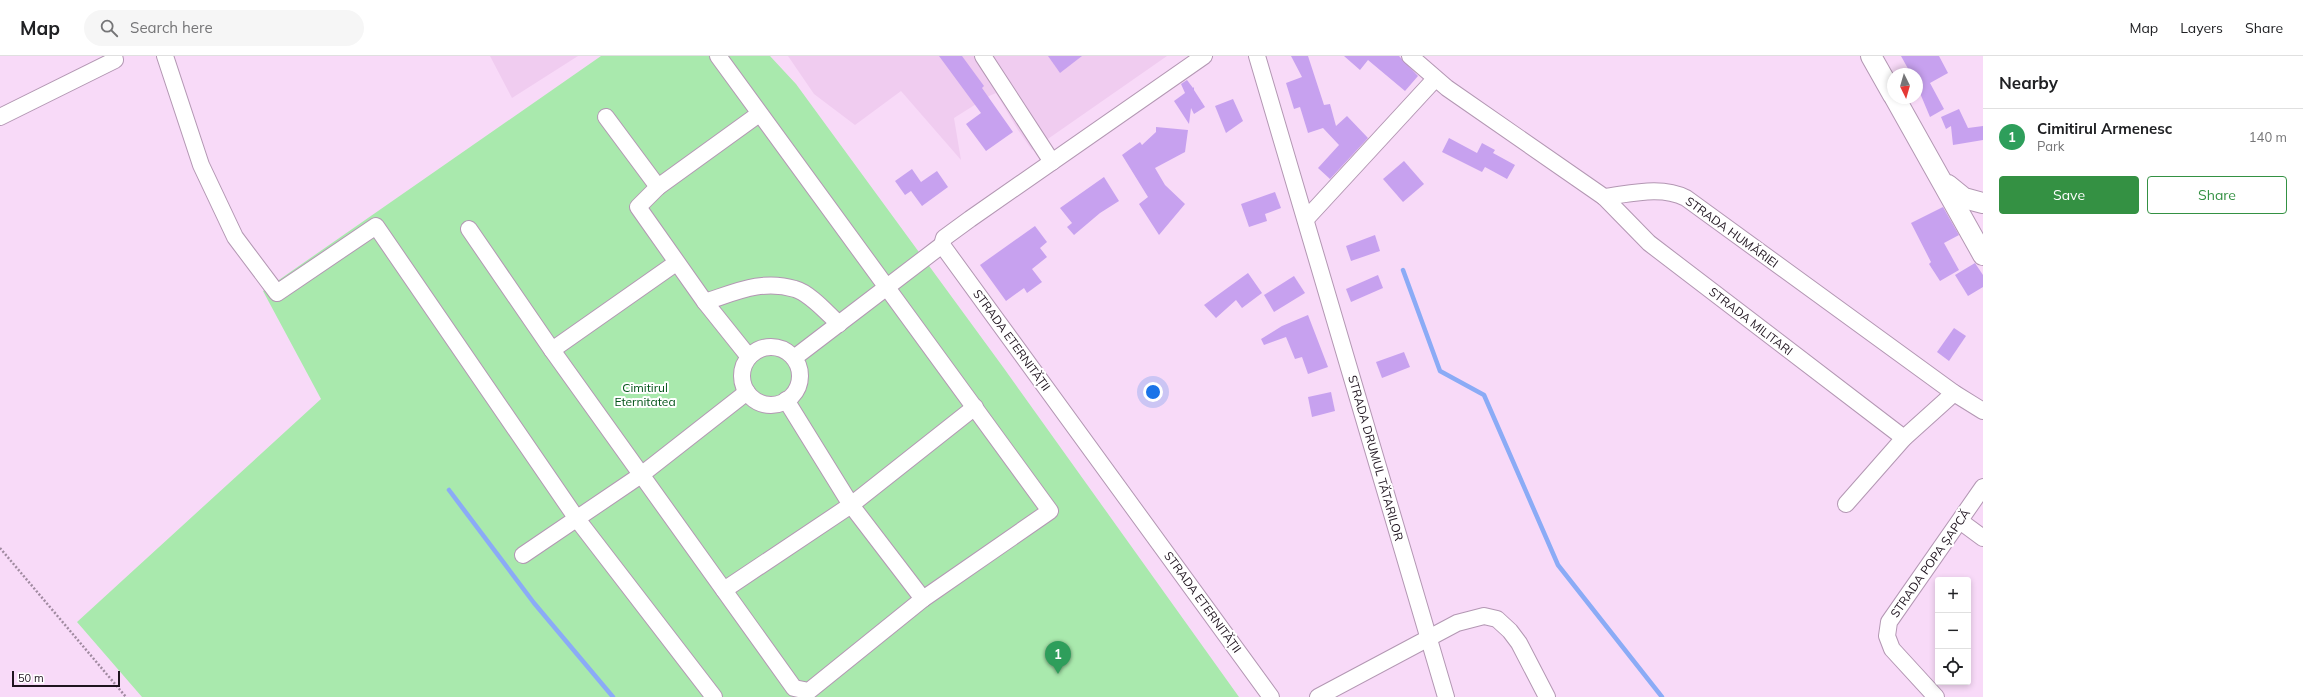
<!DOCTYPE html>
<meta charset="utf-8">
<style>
:root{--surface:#fff;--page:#f6f6f6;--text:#202124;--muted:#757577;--line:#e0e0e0;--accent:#349143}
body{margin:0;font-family:Mulish,sans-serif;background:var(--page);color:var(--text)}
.controls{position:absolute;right:12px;bottom:12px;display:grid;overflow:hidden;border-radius:4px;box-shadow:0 2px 6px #0003}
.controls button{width:36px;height:36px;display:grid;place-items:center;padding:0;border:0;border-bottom:1px solid var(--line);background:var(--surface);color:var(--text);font:20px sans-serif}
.compass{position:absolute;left:1887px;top:12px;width:36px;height:36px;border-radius:50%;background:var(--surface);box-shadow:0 2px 6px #0003;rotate:175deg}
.scale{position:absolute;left:12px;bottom:10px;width:108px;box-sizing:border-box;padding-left:4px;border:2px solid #1f141f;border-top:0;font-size:11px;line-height:14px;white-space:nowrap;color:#1f141f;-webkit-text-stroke:3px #fff;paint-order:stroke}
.you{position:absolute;left:1153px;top:336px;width:14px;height:14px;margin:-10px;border:3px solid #fff;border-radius:50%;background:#1a73e8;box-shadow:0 0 0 6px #1a73e833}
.badge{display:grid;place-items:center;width:26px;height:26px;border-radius:50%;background:var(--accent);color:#fff;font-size:13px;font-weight:700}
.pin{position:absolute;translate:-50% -33px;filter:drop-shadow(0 1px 2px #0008)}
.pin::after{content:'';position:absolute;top:21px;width:14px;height:12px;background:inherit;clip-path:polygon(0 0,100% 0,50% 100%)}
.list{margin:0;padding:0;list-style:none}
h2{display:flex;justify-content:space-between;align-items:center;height:52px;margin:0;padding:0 16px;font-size:17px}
h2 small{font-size:13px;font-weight:400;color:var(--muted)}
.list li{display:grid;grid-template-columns:26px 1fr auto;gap:12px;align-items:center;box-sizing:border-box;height:56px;padding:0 16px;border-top:1px solid var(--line)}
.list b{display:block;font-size:15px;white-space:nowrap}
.list p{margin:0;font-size:13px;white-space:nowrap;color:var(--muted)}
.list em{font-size:13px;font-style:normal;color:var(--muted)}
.actions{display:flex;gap:8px;padding:12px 16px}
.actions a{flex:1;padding:9px 0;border:1px solid var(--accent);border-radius:4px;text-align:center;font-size:14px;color:var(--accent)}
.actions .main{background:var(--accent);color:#fff}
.icon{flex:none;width:22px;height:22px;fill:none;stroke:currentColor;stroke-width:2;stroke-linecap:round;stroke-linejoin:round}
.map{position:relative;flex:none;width:1983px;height:641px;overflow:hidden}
header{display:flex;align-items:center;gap:24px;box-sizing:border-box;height:56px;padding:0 20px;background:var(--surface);border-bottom:1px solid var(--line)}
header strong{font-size:19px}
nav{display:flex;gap:22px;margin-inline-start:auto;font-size:14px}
.search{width:280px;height:36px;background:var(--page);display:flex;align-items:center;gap:10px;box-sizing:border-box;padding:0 14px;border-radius:22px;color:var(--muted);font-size:15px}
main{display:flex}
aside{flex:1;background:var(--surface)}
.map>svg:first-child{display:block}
</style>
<header>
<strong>Map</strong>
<div class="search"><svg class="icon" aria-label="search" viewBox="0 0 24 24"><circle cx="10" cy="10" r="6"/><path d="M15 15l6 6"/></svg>Search here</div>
<nav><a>Map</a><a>Layers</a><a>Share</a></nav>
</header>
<main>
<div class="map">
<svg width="1983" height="641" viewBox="0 0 1983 641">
<rect width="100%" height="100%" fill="#f8daf8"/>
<g fill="#f0ccf0">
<path d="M490,0H578L512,42Z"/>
<path d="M788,0H1167L1032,94L1018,74L996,37L989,40L954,62L961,104L901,35L855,69L814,38Z"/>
</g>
<path fill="#a9e9ad" d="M601,0H770L796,28L1003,311L1239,641H142L77,566L321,343L263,235Z"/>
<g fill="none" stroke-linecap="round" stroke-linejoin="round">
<g stroke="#8babf6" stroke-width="4.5">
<path d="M1403,214L1440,315L1484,339L1558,509L1662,641"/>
<path d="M449,434L534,547L613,641"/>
</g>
</g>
<g fill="#c7a1ef">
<path d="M939,0H962L984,30L982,32L1013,76L986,95L966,68L981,57Z"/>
<path d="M1048,0H1082L1060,17Z"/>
<path d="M1291,0H1308L1324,49L1330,48L1336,70L1347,60L1368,82L1330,123L1318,112L1339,89L1323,72L1308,77L1300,51L1294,53L1286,27L1302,21Z"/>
<path d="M1344,0H1399L1418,20L1405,35L1368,4L1360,14Z"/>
<path d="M1901,0H1939L1948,17L1930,27L1944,53L1930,61L1917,30V18H1911Z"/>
<path d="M1187,24L1193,32L1194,31V34L1205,51L1194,58L1191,52L1189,68L1174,45L1185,37L1181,28Z"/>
<path d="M1233,43L1243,65L1226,77L1215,50Z"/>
<path d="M1959,53L1968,72L1983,70V84L1953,89L1951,70L1946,73L1941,61Z"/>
<path d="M1156,71L1188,74L1185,96L1155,112L1165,129L1185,148L1159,179L1139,148L1148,141L1122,99L1140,86L1142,89L1156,76Z"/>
<path d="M1449,82L1477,97L1482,87L1495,94L1493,97L1515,109L1507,123L1485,111L1482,116L1442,96Z"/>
<path d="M1404,105L1424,128L1403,146L1383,123Z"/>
<path d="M912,113L921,126L937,115L948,131L922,150L911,135L905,139L895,125Z"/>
<path d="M1104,121L1119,145L1100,157L1074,179L1067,171L1072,167L1060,152Z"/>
<path d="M1275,136L1281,152L1265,158L1267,165L1249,171L1241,148Z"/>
<path d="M1943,151L1959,179L1944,187L1959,214L1940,225L1929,208L1931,206L1911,167Z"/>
<path d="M1035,170L1047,186L1040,192L1047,201L1032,213L1042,226L1027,237L1024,232L1006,245L980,209Z"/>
<path d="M1375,179L1380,195L1351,205L1346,190Z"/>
<path d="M1975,207L1983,219V231L1968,240L1955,219Z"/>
<path d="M1248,217L1262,237L1242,252L1236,244L1216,262L1204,249Z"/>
<path d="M1378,219L1383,232L1351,246L1346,233Z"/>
<path d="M1294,220L1305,237L1274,256L1264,239Z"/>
<path d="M1308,259L1328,311L1308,318L1302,301L1295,303L1286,281L1264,289L1261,283L1282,270Z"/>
<path d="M1954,272L1966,280L1949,305L1937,296Z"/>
<path d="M1404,296L1410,311L1382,322L1376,306Z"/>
<path d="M1331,336L1335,355L1312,361L1308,341Z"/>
</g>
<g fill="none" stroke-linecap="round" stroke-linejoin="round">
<g stroke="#b397b3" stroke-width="18">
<g id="minor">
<path d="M165,0L201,109L235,181L277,237L376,170L577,463L714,641"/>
<path d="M983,0L1052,106"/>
<path d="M1204,0L970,163L944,182L942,189L1271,641"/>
<path d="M1257,0L1446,641"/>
<path d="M1410,0L1447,32L1604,141C1630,138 1661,129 1686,142L1954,337L1983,355"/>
<path d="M0,61L115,4L114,0"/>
<path d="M606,61L658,131"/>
<path d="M1604,141L1649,187L1904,382"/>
<path d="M1306,163L1435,23"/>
<path d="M469,173L552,294L794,632L809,635L923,543L1050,455L718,0"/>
<path d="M705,246L638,151L658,131L759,58"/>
<circle cx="771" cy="320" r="29"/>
<path d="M552,294L676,207"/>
<path d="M749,301L705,246C736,236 762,223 795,233C810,237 828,258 839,268"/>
<path d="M794,302L942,189"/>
<path d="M786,344L851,449L923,543"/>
<path d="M1846,448L1904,382L1954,337"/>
<path d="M1960,465L1983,482"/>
<path d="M523,499L641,419L747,336"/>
<path d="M724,534L851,449L975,351"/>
<path d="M1318,641L1457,567L1484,560L1497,563L1510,575L1519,587L1547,641"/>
<path d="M1936,641L1892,593L1887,580L1889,566L1983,431"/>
</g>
</g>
<g stroke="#b397b3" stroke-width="22">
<g id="major">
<path d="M1871,0L1893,39"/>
<path d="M1895,42L1983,199"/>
<path d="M1948,129L1964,142L1983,147"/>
</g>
</g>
<path stroke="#a08aa0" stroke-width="2.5" stroke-dasharray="2 2" stroke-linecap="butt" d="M0,492L126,641"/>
<use href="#minor" stroke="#fff" stroke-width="16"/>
<use href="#major" stroke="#fff" stroke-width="20"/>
</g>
<g text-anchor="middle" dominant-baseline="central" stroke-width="4" stroke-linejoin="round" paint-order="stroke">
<g font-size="12" fill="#1f141f" stroke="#fff">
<text transform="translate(1732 176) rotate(36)">STRADA HUMĂRIEI</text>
<text transform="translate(1751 265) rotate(38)">STRADA MILITARI</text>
<text transform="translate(1012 284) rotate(54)">STRADA ETERNITĂȚII</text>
<text transform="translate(1376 402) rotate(74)">STRADA DRUMUL TĂTARILOR</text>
<text transform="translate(1930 507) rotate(-55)">STRADA POPA ȘAPCĂ</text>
<text transform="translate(1203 546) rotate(54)">STRADA ETERNITĂȚII</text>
</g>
<g font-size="12" fill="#015317" stroke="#fff">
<text x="645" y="331">Cimitirul<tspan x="645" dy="14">Eternitatea</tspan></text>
</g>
</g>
</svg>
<div class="controls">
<button>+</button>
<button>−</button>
<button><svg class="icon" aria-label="locate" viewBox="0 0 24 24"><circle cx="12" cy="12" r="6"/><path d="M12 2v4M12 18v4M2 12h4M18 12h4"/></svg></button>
</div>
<svg class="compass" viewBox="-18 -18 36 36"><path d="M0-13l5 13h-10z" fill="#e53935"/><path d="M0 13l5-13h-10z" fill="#757577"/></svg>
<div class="scale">50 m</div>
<div class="you"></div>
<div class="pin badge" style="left:1058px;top:618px;background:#2e9e5b">1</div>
</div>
<aside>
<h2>Nearby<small></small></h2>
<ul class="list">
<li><span class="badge" style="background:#2e9e5b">1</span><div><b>Cimitirul Armenesc</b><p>Park</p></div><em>140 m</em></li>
</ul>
<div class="actions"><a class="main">Save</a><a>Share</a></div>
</aside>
</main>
